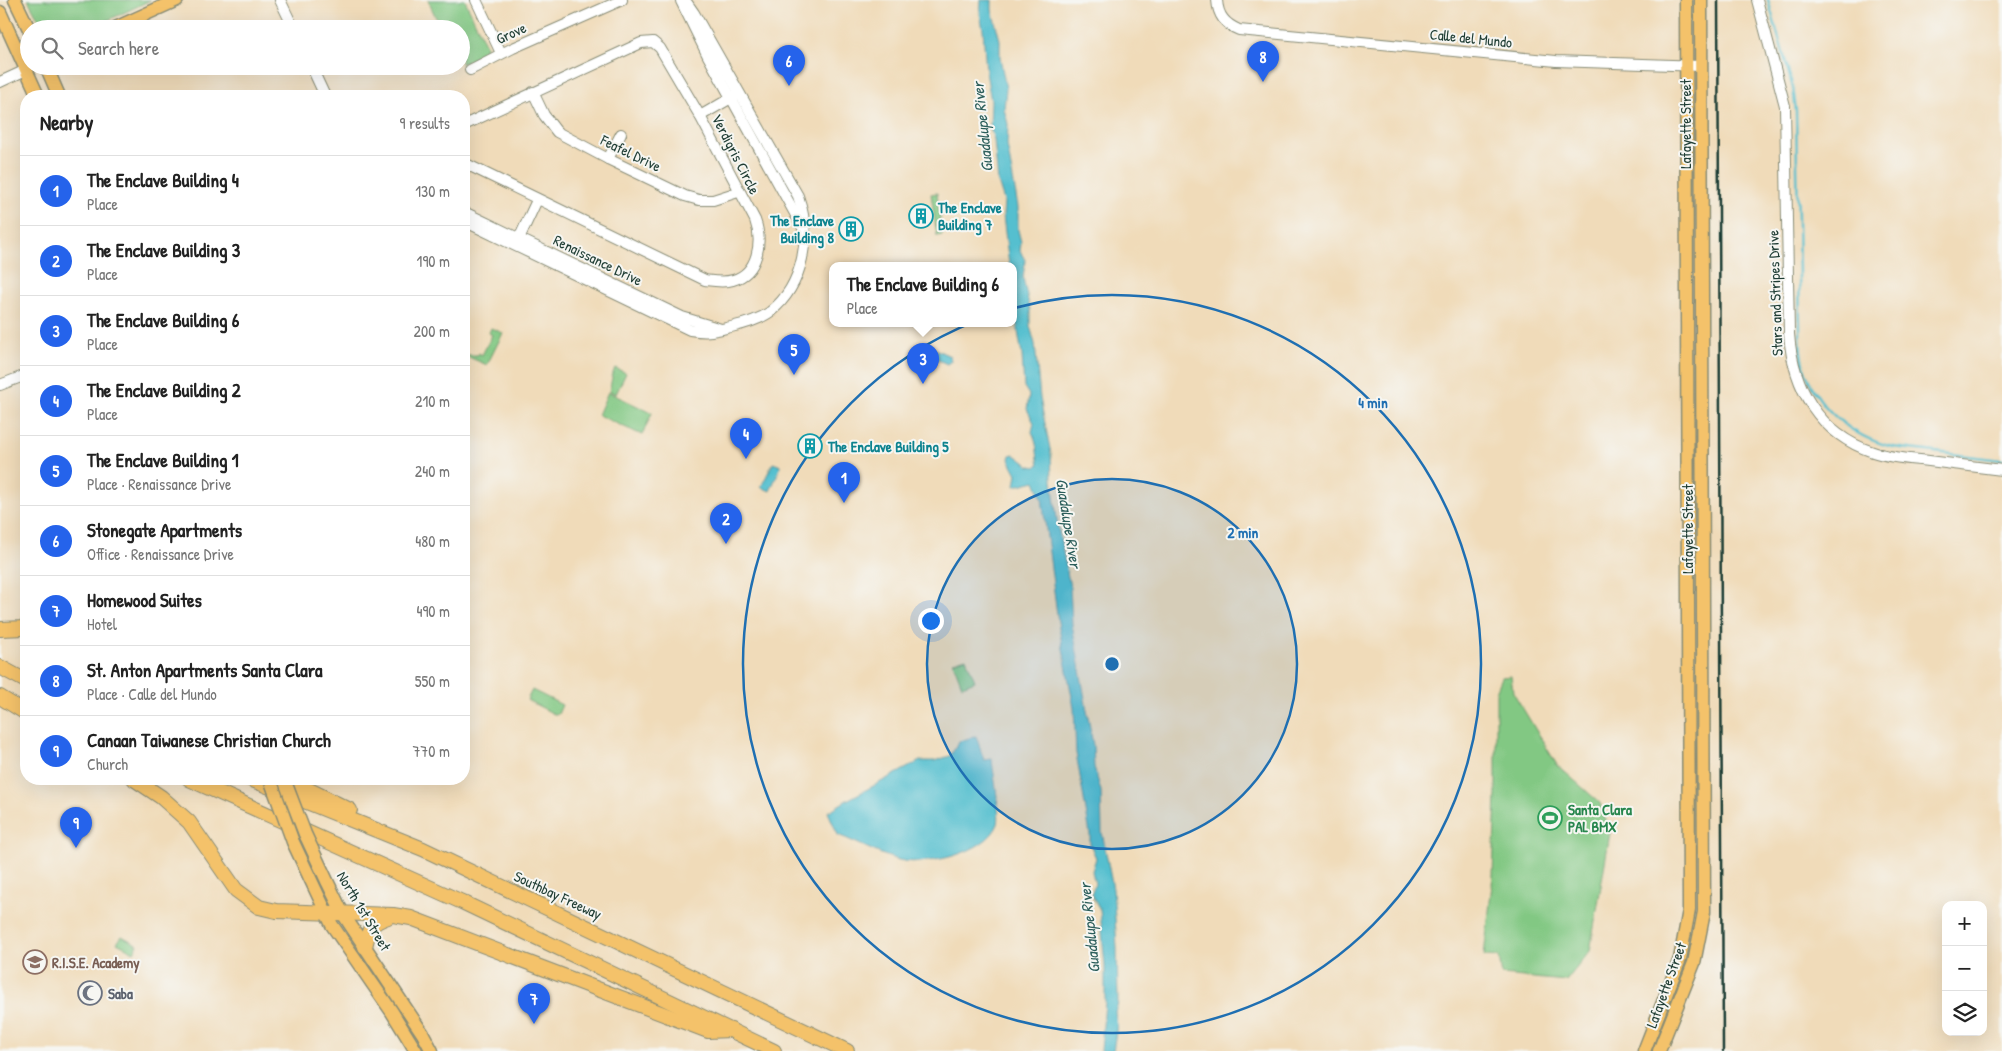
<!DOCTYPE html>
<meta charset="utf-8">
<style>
:root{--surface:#fff;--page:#f2f2f2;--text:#222;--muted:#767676;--line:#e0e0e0;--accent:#2563eb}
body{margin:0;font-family:"Patrick Hand",sans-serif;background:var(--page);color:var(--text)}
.controls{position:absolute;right:15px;bottom:15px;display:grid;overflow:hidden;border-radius:10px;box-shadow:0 5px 20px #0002}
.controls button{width:45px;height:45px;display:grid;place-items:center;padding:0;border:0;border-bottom:1px solid var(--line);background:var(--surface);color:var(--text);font:25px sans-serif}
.you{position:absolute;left:930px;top:620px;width:18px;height:18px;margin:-12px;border:4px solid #fff;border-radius:50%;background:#1a73e8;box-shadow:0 0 0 8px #1a73e833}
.badge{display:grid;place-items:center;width:32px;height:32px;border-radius:50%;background:var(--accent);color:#fff;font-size:16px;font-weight:700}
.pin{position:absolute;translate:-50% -41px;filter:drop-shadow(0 1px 2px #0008)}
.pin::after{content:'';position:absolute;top:26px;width:18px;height:15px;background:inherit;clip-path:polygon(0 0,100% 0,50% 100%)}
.popup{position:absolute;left:829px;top:262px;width:188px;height:65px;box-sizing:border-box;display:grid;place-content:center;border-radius:10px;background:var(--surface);filter:drop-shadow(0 1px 4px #0005);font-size:16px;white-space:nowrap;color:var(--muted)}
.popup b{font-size:19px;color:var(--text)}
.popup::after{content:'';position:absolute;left:50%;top:100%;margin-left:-10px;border:10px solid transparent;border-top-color:var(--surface)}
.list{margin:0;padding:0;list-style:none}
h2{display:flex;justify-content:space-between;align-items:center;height:65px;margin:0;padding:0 20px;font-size:21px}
h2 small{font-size:16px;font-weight:400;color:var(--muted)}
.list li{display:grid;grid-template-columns:32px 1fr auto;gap:15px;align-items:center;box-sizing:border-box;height:70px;padding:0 20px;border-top:1px solid var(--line)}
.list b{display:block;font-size:19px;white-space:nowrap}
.list p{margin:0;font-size:16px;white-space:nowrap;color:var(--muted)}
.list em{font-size:16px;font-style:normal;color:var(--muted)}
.icon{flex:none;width:28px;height:28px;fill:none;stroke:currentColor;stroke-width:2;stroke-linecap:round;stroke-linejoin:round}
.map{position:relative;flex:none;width:2002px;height:1051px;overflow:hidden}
.search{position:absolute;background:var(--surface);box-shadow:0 5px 20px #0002;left:20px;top:20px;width:450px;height:55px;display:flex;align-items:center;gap:12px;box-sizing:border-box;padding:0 18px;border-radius:28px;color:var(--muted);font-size:19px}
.panel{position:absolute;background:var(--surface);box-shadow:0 5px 20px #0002;left:20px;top:90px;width:450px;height:695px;border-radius:20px}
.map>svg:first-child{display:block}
</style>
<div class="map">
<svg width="2002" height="1051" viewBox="0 0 2002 1051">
<rect width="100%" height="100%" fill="#f6f6f2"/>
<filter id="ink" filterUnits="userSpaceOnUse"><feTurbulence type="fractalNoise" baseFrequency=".02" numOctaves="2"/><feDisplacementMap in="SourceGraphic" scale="10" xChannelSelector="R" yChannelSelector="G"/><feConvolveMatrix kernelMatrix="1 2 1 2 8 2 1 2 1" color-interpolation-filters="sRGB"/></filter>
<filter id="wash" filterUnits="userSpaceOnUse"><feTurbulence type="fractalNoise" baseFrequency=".0096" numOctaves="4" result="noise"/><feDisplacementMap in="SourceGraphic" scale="20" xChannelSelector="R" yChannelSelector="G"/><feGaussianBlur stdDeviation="1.12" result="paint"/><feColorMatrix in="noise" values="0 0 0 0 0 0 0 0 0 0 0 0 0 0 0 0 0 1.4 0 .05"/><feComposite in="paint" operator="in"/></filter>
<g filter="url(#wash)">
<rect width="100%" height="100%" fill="#f0dbb9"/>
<g fill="#82c883" stroke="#50825c">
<path d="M28,0H151L89,29H44Z"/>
<path d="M428,0H465L486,46L485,53L461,64V29H441Z"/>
<path d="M937,193L942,235L937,236L931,194Z"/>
<path d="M491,328L503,333L487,365L464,355V353L468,355H478L479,353L482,355L492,335L489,333Z"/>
<path d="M615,368L626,373L616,394L609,391C612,382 611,377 615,368Z"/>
<path d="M608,392L652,413L642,435L598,415Z"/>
<path d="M966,658L975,681L962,686L953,662Z"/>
<path d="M1511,676L1513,692L1557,765L1600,803L1610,833L1590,951L1566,981L1502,975L1499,957L1484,956L1493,875L1496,794V692L1502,677Z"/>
<path d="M532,690L562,705L558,714L556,715L527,700Z"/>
<path d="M122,936L138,945L134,952L117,943Z"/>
</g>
<g fill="#54bfcf" stroke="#3a7e82">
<path d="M981,0H992V10L1000,40V57L1006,89L1004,109L1008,124L1007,145L1018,207V230L1021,242L1020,251L1025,260L1023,278L1030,310V326L1035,344L1040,398L1051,454L1052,480L1058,527L1070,587L1072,624L1093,745L1094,767L1101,791L1102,832L1113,889L1117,947L1118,1003L1115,1012L1117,1025L1113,1051H1101L1105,1002V966L1100,910L1091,894L1095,884L1092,871L1096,858L1090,844V834L1076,753L1074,708L1058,622L1042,498L1035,481L1015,486L1017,474L1009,459L1010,455L1014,454L1030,466L1036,467L1039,464C1036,452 1038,443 1032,432L1034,423L1027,409L1029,395L1024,387L1022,355L1013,302V265H1009L1003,216L1004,201L998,182L994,140L990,128L991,101L986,72L983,29L980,14Z"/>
<path d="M926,345L950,356L951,361L947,364L923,353Z"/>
<path d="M773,463L781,466L770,491L761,487Z"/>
<path d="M976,736L984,760L992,759C993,771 1001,815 998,824C987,853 926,867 899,860C877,854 859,843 838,835L828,812L847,800L920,761H934L950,756L960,741Z"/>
</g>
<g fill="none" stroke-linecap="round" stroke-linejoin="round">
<path stroke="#54bfcf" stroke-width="2.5" d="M1768,0L1793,88L1796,111L1800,330C1800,341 1800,353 1803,364C1815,407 1851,437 1893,447L2002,460"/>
</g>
</g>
<g filter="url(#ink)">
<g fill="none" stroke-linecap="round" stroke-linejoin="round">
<g stroke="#888c76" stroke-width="12">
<g id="minor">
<path d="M280,0L294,29"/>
<path d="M476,0L501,53"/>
<path d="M1217,0C1218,16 1225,24 1239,30L1556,61L1701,66"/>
<path d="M1757,0L1785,106L1789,334C1793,388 1819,434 1873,452C1891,458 1910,459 1929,461C1954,464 1978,467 2002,470"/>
<path d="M681,1L708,56L803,228"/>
<path d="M311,66L325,96"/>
<path d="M470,70L513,48L622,0"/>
<path d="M0,82L26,70"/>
<path d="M533,92L544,115L557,132L608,159L685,196L699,200H713L738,192"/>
<path d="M700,116L738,94"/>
<path d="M464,125L641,43L653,42L660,48L700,116L755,220C763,242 758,273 733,280C724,283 713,281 705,280L464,163"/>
<path d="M608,159L621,134"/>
<path d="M464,212L682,317L721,329"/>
<path d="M464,221L690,330C709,333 713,331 731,327C744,324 759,320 770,312C804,285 812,235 798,196L694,13L685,0"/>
<path d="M517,243L537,200"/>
<path d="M0,385L26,375"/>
</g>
</g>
<g stroke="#888c76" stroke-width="15">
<g id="major">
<path d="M15,0L29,29"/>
<path d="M0,12L38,96"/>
<path d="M113,29L177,0"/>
<path d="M46,66L59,96"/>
<path d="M309,876L332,925L392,1012L416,1051"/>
<path d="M327,881L343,914L423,1034L432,1051"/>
<path d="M1644,1051L1680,959L1689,910L1686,0"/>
<path d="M1659,1051L1694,963L1704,912L1701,0"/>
</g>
</g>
<g stroke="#888c76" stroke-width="16">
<g id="highway">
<path d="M0,629L26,628"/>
<path d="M0,667L26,681"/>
<path d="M0,697L26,713"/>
<path d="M134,779L161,797L189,822L236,890L259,907L276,911L393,915L411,918L708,1031L731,1030"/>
<path d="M189,779L462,902L774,1051"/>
<path d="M250,779L423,849L847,1051"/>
<path d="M287,779L350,810"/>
<path d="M365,947C369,928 370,923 388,917"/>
</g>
</g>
<use href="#minor" stroke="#fff" stroke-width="10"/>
<use href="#major" stroke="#f4c26a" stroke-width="12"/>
<use href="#highway" stroke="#f4c26a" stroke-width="14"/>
<path stroke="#1f3d34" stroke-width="2.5" d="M1718,0L1723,1051"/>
<g stroke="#888c76" stroke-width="15" stroke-linecap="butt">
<g id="major-bridge">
<path d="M270,779L293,842L309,876"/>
<path d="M284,779L305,834L327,881"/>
</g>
</g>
<use href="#major-bridge" stroke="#f4c26a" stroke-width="12"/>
</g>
</g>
<circle cx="1112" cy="664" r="185" fill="#1f6fb2" fill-opacity=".12"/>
<g fill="none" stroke="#1f6fb2" stroke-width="2.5">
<circle cx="1112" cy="664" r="185"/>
<circle cx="1112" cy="664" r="369"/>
</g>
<defs>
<g id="building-ring" transform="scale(1.25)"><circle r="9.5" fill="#f6f6f2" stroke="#0f9aa8" stroke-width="1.5"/><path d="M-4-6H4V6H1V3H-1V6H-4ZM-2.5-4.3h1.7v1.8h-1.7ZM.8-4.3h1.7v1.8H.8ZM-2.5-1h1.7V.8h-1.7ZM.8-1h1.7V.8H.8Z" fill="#0f9aa8"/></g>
<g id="stadium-ring" transform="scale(1.25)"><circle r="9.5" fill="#f6f6f2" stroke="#2e9e5b" stroke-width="1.5"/><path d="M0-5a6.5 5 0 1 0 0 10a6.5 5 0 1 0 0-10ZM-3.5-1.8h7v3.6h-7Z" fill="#2e9e5b"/></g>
<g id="school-ring" transform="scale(1.25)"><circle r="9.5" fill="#f6f6f2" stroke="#8d6e63" stroke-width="1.5"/><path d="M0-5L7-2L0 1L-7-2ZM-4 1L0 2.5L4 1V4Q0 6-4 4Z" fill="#8d6e63"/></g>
<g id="mosque-ring" transform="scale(1.25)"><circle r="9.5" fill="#f6f6f2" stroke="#6b7280" stroke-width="1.5"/><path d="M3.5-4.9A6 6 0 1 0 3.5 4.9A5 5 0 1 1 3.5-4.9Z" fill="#6b7280"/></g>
</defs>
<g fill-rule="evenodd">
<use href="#building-ring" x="921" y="216"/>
<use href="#building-ring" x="851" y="229"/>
<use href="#building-ring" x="810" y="446"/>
<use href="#stadium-ring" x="1550" y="818"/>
<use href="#school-ring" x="35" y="962"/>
<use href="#mosque-ring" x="90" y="993"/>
</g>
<g text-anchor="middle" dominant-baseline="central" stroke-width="4" stroke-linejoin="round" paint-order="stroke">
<g font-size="15" fill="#1f3d34" stroke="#f6f6f2">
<text transform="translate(511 33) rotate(-25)">Grove</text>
<text transform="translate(1471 38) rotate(6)">Calle del Mundo</text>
<text transform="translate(1685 124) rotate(-90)">Lafayette Street</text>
<text transform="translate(631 153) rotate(26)">Feafel Drive</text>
<text transform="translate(736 154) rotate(63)">Verdigris Circle</text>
<text transform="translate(598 260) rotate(26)">Renaissance Drive</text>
<text transform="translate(1775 293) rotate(-92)">Stars and Stripes Drive</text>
<text transform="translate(1687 529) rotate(-90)">Lafayette Street</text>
<text transform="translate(558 895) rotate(25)">Southbay Freeway</text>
<text transform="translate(364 911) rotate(59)">North 1st Street</text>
<text transform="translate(1666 985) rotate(-70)">Lafayette Street</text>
</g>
<g font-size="15" font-weight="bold" fill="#0d838f" stroke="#f6f6f2" text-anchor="start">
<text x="938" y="207">The Enclave<tspan x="938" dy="17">Building 7</tspan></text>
<text x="834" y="220" text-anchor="end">The Enclave<tspan x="834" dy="17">Building 8</tspan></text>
<text x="828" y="446">The Enclave Building 5</text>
</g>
<g font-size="15" font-weight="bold" fill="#27864d" stroke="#f6f6f2" text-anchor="start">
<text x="1568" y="809">Santa Clara<tspan x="1568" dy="17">PAL BMX</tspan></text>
</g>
<g font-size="15" font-weight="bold" fill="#785e54" stroke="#f6f6f2" text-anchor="start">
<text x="52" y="962">R.I.S.E. Academy</text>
</g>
<g font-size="15" font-weight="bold" fill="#5b616d" stroke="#f6f6f2" text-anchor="start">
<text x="108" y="993">Saba</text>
</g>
<g font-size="16" font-style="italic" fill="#2c5e5b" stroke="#f6f6f2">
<text transform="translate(982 127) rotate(-96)">Guadalupe River</text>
<text transform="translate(1069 523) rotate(81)">Guadalupe River</text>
<text transform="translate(1089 928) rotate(-96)">Guadalupe River</text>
</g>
</g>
<circle cx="1112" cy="664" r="8" fill="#1f6fb2" stroke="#f6f6f2" stroke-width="2.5"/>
<g font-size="15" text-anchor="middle" font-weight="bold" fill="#1f6fb2" stroke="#f6f6f2" stroke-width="4" stroke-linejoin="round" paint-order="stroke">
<text x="1373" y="408">4 min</text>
<text x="1243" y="538">2 min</text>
</g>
</svg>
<div class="controls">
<button>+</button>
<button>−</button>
<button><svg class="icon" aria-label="layers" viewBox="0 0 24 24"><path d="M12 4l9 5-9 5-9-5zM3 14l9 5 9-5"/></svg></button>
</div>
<div class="you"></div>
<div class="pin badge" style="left:844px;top:503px">1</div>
<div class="pin badge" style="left:726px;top:544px">2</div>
<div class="pin badge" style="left:923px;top:384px">3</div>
<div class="popup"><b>The Enclave Building 6</b>Place</div>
<div class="pin badge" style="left:746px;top:459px">4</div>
<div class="pin badge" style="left:794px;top:375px">5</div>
<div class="pin badge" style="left:789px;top:86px">6</div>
<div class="pin badge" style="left:534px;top:1024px">7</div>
<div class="pin badge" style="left:1263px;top:82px">8</div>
<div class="pin badge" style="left:76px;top:848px">9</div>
<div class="search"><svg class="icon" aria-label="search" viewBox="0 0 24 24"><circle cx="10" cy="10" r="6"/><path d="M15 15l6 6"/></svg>Search here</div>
<section class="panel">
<h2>Nearby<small>9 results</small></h2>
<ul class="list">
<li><span class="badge">1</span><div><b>The Enclave Building 4</b><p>Place</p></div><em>130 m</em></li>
<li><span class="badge">2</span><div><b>The Enclave Building 3</b><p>Place</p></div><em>190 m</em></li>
<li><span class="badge">3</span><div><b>The Enclave Building 6</b><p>Place</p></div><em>200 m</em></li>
<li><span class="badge">4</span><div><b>The Enclave Building 2</b><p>Place</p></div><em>210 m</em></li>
<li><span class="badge">5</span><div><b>The Enclave Building 1</b><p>Place · Renaissance Drive</p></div><em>240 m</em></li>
<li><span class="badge">6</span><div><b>Stonegate Apartments</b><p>Office · Renaissance Drive</p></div><em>480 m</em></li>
<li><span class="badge">7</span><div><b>Homewood Suites</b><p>Hotel</p></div><em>490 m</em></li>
<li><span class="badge">8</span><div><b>St. Anton Apartments Santa Clara</b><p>Place · Calle del Mundo</p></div><em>550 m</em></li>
<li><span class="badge">9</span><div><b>Canaan Taiwanese Christian Church</b><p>Church</p></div><em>770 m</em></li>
</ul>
</section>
</div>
